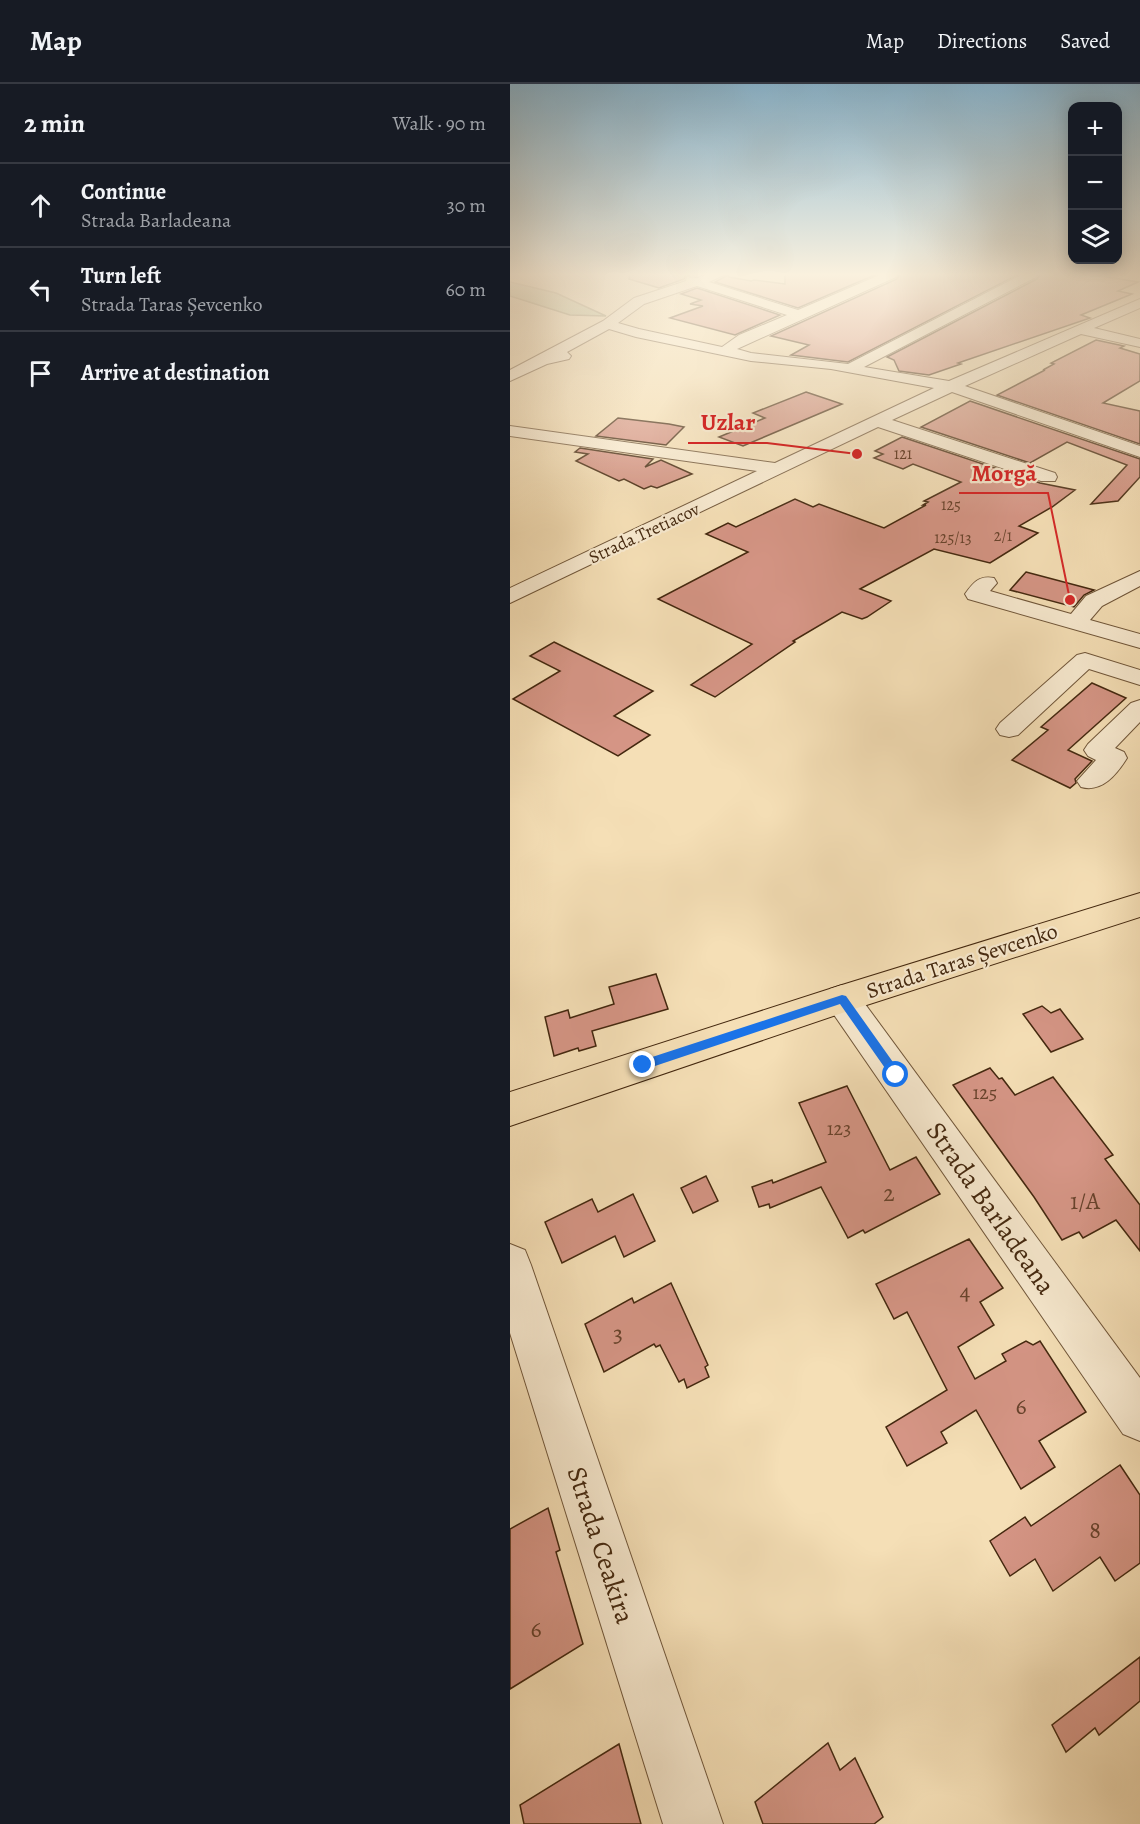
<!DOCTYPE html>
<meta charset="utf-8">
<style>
:root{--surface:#171b24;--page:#242831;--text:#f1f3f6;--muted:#9ea1a6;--line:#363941}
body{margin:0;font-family:Alegreya,serif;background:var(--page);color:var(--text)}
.controls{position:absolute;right:18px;top:18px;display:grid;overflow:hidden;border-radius:12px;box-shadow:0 3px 15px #0003}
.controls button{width:54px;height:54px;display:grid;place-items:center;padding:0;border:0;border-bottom:2px solid var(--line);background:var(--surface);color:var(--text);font:30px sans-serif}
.stop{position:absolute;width:18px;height:18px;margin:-14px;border:4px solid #1a73e8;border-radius:50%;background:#fff}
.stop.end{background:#1a73e8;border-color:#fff;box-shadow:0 2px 6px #0008}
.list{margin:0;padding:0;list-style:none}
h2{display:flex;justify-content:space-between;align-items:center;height:78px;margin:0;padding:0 24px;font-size:26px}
h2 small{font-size:20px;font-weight:400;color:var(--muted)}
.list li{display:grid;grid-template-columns:39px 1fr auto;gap:18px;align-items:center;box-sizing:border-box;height:84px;padding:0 24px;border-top:2px solid var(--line)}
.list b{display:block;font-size:22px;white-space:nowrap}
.list p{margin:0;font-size:20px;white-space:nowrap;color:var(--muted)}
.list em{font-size:20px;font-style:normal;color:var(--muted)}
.icon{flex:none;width:33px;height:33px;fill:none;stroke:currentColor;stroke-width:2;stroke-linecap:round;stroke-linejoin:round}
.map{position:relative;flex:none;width:630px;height:1740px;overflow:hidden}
header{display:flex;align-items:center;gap:36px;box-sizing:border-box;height:84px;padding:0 30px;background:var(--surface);border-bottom:2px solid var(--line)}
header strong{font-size:28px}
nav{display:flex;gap:33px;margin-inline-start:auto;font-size:21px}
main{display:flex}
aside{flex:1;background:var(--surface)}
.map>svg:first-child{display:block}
</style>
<header>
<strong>Map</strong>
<nav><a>Map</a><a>Directions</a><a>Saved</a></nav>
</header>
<main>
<aside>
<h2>2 min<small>Walk · 90 m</small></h2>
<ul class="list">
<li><svg class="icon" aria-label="ahead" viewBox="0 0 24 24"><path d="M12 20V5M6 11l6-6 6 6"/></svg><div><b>Continue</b><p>Strada Barladeana</p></div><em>30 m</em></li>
<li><svg class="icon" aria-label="left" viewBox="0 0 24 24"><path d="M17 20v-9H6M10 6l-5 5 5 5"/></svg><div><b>Turn left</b><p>Strada Taras Șevcenko</p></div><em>60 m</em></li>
<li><svg class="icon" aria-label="arrive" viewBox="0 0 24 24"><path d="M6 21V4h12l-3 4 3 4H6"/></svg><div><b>Arrive at destination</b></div></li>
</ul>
</aside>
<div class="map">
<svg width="630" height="1740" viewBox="0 0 630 1740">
<rect width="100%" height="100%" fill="#f5dfb6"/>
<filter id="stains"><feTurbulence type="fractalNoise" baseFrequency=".00333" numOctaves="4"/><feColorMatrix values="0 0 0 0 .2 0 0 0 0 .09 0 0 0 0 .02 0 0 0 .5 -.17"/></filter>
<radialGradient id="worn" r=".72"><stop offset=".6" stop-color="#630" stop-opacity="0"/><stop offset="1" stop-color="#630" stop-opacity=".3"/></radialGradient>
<path fill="#b6c392" stroke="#7d7650" stroke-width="1.5" d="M0,198L46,209L96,232L60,231L0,212Z"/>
<g fill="#d59585" stroke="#44280f" stroke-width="1.5">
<path d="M120,190H193L176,191L174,195L149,204L119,195Z"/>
<path d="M275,190H367L288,224L205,198L218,191L219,193L241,197L244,196L275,200Z"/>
<path d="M390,190H509L338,278L281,271L299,261L261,252L387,195Z"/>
<path d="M530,190H579L628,198L608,207L622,210L571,231L580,234L448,279L451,280L419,291L389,287L384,276L377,273L527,195Z"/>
<path d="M187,204L270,231L225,251L160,234L193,222L180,220L191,216L171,210Z"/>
<path d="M586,256L614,262L610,264L630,270V297L593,319L630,327V360L487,311L535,286H533L544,280L541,279Z"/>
<path d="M296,308L332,320L233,362L209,353L255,334L243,329Z"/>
<path d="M460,317L630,375V393L608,417L581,420L617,381L557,358L520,379L411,343Z"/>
<path d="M108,334L159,340L174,343L156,361L86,352Z"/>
<path d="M392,353L530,399L565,406L542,423L509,442L528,449L480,479L424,465L350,505L381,517L357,533L352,535L332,528L283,557L285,558L205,613L181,601L242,560L148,515L238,468L196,450L218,439L226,443L285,415L303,423L309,420L374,444L416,421H413L418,418L414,417L451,398L403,380L393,385L364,374L373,370L365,367Z"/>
<path d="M70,364L143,375L135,383L151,376L182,390L147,404L141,402L134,405L114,395L109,397L66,377L78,370L65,368Z"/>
<path d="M516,488L584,506L574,511L564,523L500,506Z"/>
<path d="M44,558L143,607L104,632L140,651L108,672L3,615L50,587L20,572Z"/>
<path d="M582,599L616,614L558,666L582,677L565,695L566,699L560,704L502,676L538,646L531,643Z"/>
<path d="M146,890L158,925L82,947L86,962L69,967L68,964L44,972L35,933L58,926L60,934L104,920L99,903Z"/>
<path d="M532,922L541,929L550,925L573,955L541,968L513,930Z"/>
<path d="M480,984L489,995L492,994L505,1011L543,993L603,1071L595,1075L630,1121V1167L606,1136L573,1154L569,1148L552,1156L524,1113L443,1001Z"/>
<path d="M337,1002L380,1086L406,1073L430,1110L355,1149L353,1146L338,1154L311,1103L260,1124L259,1120L249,1123L242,1103L262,1096L263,1099L316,1078L289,1019Z"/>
<path d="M196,1092L208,1117L183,1129L171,1104Z"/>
<path d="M123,1110L145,1157L114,1173L105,1152L52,1179L35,1138L82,1115L88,1128Z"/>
<path d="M459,1155L493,1204L470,1218L484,1241L448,1263L465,1295L496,1277L492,1270L516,1257L523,1261L530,1257L576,1328L529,1357L545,1383L511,1405L466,1326L431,1348L437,1359L397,1382L376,1343L437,1306L397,1228L384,1235L366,1200Z"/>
<path d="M161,1199L198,1281L195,1283L199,1293L177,1304L174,1295L169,1298L150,1261L146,1263L144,1260L94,1288L75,1240L122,1214L124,1219Z"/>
<path d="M610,1381L630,1411V1479L605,1497L590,1473L543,1507L525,1475L500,1492L480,1457L515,1433L521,1442Z"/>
<path d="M38,1424L50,1466L46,1468L73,1560L0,1605V1445Z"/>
<path d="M630,1573V1617L589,1651L585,1644L556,1668L542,1641Z"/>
<path d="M318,1659L330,1686L345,1674L373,1733L364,1740H253L245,1718Z"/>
<path d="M109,1660L131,1740H14L10,1721Z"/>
</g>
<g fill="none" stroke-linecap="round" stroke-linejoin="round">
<g stroke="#705639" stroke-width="2">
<g id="minor">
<path d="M199,190H216L199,198L288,226L372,190H388L386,193L227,265L241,269L338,280L513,190H528L526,193L354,283L439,297L630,215V224L584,244L630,255V263L571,250L455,302L630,362V373L442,308L382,336L545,389L547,393L545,397H531L368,343L0,519V504L247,387L0,352V342L265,379L424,304L321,285L241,277L126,253L99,245L57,268L61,272L59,275L37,280L0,297V286L93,237L124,214L176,197L177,193L187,194ZM187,202L277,231L229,251L212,263L129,245L108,239L134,220Z"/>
<path d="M630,487V502L592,522L580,536L630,550V564L458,515L455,510C463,499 469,491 484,494L487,499L480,507L561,530L576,512Z"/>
<path d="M575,569L630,586V601L579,585L508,651L499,653L490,651L486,645L490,639L567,571Z"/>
<path d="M630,616V638L605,664L614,668L617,674C607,690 592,709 571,703L567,697L586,676L578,672L574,666L578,660L621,619Z"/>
<path d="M332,901L344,905L630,1294V1357L613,1350L320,925L315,915L320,905Z"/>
<path d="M0,1160L15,1166L21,1181L213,1740H153L0,1249Z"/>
</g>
</g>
<g stroke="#44280f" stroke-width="2">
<path id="major" d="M630,809V833L338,927L0,1042V1008L332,901Z"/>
</g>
<use href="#minor" fill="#f8ead0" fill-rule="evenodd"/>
<use href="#major" fill="#f5dfb6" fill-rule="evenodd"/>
</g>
<linearGradient id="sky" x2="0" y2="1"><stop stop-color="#89b7d2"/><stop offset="0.44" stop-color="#faf1de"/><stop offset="1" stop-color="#faf1de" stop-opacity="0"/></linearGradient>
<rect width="630" height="433" fill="url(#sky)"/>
<path fill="#1a73e8" d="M332,911L336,912L390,988V994H382L330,920L133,986L127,981L133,976Z"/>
<g text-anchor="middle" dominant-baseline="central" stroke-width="4.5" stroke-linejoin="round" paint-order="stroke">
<g font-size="16" fill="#68432c">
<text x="393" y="370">121</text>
<text x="441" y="421">125</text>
<text x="493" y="452">2/1</text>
<text x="443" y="454">125/13</text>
</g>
<g font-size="18" fill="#44280f" stroke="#f8ead0">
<text transform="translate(134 449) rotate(-25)">Strada Tretiacov</text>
</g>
<g font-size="20" fill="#68432c">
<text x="475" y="1008">125</text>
<text x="329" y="1044">123</text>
</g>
<g font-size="22" fill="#44280f" stroke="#f8ead0">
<text transform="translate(452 877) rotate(-18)">Strada Taras Șevcenko</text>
</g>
<g font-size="24" fill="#68432c">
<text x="379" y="1109">2</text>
<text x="575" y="1117">1/A</text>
<text x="455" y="1207">4</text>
<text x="108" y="1250">3</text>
<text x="511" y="1322">6</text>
<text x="585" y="1446">8</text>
<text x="26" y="1545">6</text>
</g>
<g font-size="27" fill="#44280f" stroke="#f8ead0">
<text transform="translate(481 1124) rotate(55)">Strada Barladeana</text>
<text transform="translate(91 1461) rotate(72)">Strada Ceakira</text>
</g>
</g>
<path fill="none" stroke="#d62828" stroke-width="2" d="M347 370L257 359H178M560 516L538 409H449"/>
<g fill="#d62828" stroke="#f8ead0" stroke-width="2">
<circle cx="347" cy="370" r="6"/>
<circle cx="560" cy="516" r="6"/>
</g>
<g font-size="24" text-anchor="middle" font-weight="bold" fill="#d62828" stroke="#f8ead0" stroke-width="4.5" stroke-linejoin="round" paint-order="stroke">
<text x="218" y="346">Uzlar</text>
<text x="494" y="397">Morgă</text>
</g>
<rect width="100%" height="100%" filter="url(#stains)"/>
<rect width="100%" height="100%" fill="url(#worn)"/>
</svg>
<div class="controls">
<button>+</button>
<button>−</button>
<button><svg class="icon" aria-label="layers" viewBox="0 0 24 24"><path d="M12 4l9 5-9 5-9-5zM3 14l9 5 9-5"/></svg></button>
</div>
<div class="stop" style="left:386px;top:991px"></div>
<div class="stop end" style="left:133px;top:981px"></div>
</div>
</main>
